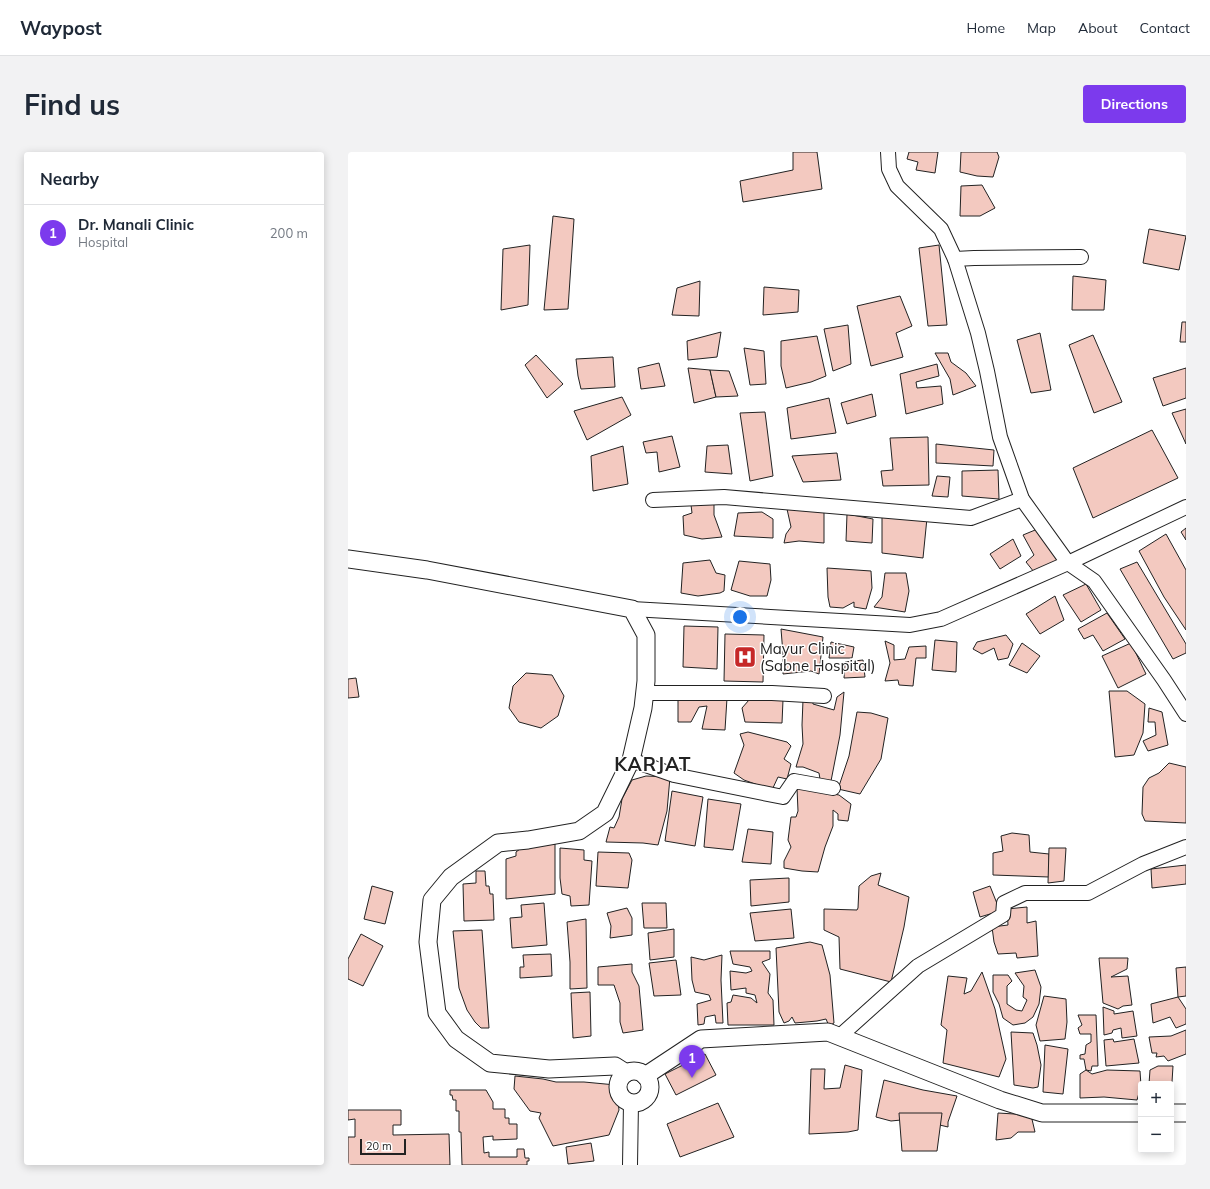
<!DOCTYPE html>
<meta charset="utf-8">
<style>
:root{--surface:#fff;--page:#f2f2f3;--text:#1f2937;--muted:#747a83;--line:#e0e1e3;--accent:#7c3aed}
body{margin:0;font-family:Mulish,sans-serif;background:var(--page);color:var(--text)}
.controls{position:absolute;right:12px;bottom:12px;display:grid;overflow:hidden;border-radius:4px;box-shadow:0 2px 10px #0003}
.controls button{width:36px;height:36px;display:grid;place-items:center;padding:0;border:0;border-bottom:1px solid var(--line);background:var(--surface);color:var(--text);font:20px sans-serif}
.scale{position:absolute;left:12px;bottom:10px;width:46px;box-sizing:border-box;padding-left:4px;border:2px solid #222;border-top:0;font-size:11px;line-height:14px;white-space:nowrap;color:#222;-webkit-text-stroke:3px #fff;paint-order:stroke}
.you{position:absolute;left:392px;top:465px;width:14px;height:14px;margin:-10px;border:3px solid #fff;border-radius:50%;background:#1a73e8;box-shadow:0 0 0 6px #1a73e833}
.badge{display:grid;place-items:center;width:26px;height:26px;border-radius:50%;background:var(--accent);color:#fff;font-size:13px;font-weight:700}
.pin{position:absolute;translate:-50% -33px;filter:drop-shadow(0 1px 2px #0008)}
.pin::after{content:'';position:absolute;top:21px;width:14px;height:12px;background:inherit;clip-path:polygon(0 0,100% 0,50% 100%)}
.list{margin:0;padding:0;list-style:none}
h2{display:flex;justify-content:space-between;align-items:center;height:52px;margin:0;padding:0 16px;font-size:17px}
h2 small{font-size:13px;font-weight:400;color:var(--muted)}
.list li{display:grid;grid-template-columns:26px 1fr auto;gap:12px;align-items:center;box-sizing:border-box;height:56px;padding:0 16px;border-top:1px solid var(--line)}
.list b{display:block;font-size:15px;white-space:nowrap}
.list p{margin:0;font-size:13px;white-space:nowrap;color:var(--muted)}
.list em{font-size:13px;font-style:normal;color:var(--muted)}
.map{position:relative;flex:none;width:838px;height:1013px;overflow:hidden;border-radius:4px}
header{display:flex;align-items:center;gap:24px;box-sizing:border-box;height:56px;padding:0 20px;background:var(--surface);border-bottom:1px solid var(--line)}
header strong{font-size:19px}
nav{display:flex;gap:22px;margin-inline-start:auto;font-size:14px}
.intro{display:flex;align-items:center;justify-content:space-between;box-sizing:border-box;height:96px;padding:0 24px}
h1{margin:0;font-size:28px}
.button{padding:10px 18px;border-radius:4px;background:var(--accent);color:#fff;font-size:14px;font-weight:700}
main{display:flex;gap:24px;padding:0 24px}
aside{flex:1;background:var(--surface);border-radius:4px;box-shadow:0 2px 10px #0003}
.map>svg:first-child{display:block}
</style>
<header>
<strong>Waypost</strong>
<nav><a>Home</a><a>Map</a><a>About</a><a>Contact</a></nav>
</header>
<div class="intro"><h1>Find us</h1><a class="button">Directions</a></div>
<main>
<aside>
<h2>Nearby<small></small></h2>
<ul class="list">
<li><span class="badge">1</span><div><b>Dr. Manali Clinic</b><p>Hospital</p></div><em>200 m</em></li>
</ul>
</aside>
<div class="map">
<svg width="838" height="1013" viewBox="0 0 838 1013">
<rect width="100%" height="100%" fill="#fff"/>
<g fill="#f3c9c0" stroke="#222">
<path d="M445,0H469L474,37L395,50L392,29L445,18Z"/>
<path d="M561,0H590L587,21L568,18L570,10L559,7Z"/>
<path d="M613,0H649L651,5L645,25L629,24L612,20Z"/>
<path d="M634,33L647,56L632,64H612L613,34Z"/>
<path d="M205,64L226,67L220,157L196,158Z"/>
<path d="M801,77L838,84L831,118L795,111Z"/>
<path d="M182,93L180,153L153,158L155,97Z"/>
<path d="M591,93L599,173L580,174L571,96Z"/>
<path d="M725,124L758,128L756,158H724Z"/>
<path d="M352,129L351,164L324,163L329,136Z"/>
<path d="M416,135L451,138L450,160L415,163Z"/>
<path d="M552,144L564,174L548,181L555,205L523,214L509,154Z"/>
<path d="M834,170H838V190H832Z"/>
<path d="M500,173L503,212L485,219L476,177Z"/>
<path d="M373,180L369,205L340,208L339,189Z"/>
<path d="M692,181L703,238L683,241L669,188Z"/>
<path d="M745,183L774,250L746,261L721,193Z"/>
<path d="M469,184L478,224L463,230L438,236L433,214V189Z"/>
<path d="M396,196L416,199L418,232L402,233Z"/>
<path d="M587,201H600L603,210L618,221L628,234L605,243L602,227Z"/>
<path d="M188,203L215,232L199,246L177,213Z"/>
<path d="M265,205L267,235L233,237L230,224L228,207Z"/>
<path d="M311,211L317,234L293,237L290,216Z"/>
<path d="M589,212L591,224L568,230L569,236L593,234L595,252L558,262L552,222Z"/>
<path d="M340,216L362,218L368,245L346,251Z"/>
<path d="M838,216V246L815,254L805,226Z"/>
<path d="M362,218L381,219L390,244L368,245Z"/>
<path d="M524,242L528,264L499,272L493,251Z"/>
<path d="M274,245L283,263L239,288L226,259Z"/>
<path d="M481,246L488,281L443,287L439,256Z"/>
<path d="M838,257V292L824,261Z"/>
<path d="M417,260L425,324L402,329L392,261Z"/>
<path d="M804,278L830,326L745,366L725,316Z"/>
<path d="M324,284L332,315L311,320L309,300L298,301L295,290Z"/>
<path d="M580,285L581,333L535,334L533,319L545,318L542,286Z"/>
<path d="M588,292L646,298L645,314L588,311Z"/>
<path d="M380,293L384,322L357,320L359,294Z"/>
<path d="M275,294L280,332L245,339L243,304Z"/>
<path d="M489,301L493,328L455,330L444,304Z"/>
<path d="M650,318L651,347L614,344V319Z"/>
<path d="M589,324L602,325L600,345L584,344Z"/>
<path d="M366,350V363L374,385L354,387L336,383L335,364L344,361L343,353Z"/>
<path d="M439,357L476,358V391L451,389L436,391L438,382L443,375Z"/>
<path d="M414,360L425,367V386L386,384L390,361Z"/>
<path d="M499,362L525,367L524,391L498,389Z"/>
<path d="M534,364L579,366L575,406L534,401Z"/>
<path d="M692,376L712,408L686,420L678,410L686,403L675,383Z"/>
<path d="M838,376V388L833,380Z"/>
<path d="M818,382L838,418V478L816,445L791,399Z"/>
<path d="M665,387L673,404L652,417L642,402Z"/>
<path d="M362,408L368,421L377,423L376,439L372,441L350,444L333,441L335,411Z"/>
<path d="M391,409L422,412L423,428L419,444H402L383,438Z"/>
<path d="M789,410L838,492V501L825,507L772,417Z"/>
<path d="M479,416L523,419L524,436L518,457L506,455V450L495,456L482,455L480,445Z"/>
<path d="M537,421H558L561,439L557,460L526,455L534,445Z"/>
<path d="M738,432L753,458L733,470L715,443Z"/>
<path d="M707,444L716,468L692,482L678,462Z"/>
<path d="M759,461L777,487L755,499L745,483L736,487L730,477Z"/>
<path d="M336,474L370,475L369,517L335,515Z"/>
<path d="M433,477L475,485L471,522L463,519L435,522V502Z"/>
<path d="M377,482L416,483L415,530L376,529Z"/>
<path d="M658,483L665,492L660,506L650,508L646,496L634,502L625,497L629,490Z"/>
<path d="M587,488L609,490L608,520L584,518Z"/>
<path d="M537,489L546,493V508L557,507L561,495L578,494V506H568L565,534L551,533L550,528L537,529L542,511Z"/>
<path d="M483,490L506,495L504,506H481Z"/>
<path d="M674,491L692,504L679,521L661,513Z"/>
<path d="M783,491L798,522L770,536L754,504Z"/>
<path d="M515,508L517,525L496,526L497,510Z"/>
<path d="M178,521L204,523L216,544L210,564L193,576L171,570L161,556L165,534Z"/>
<path d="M8,526L11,545L0,546V527Z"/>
<path d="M761,539H779L797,552L795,581L786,603L767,605Z"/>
<path d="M496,540L492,583L483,629L472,627L471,621L455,615H448L455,592L454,573L455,548L464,544L465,552L486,558L489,545Z"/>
<path d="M330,542L379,546L377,578L354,577L359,554L351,555L343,570H330Z"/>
<path d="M413,542L435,548L434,571L397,570L394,556L401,548Z"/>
<path d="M801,556L814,560L820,593L800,599L795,589L808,583L807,570H800Z"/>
<path d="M509,560L523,561L540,566L533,607L512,642L490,637L501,604Z"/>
<path d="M400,580L439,590L443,594L436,607L443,612L439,627L430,625L424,638L396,628L386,621L396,593L392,582Z"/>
<path d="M821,611L838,615V671L797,669L794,662L795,635L801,626L811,621Z"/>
<path d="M298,624L322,625L319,659L310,693L295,691L258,690L262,675L266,676L271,665L274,647L284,628Z"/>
<path d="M449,636L491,643L503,652L500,669L490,668V662L485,658V674L477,695L470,720L454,719L436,716V709L443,695L440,688L443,665H448L450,659Z"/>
<path d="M324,639L355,645L347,694L317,689Z"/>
<path d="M360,647L393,652L385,698L356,695Z"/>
<path d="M400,677L425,680L423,712L394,710Z"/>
<path d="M664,681L681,683L682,700L701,702V725L645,723V701L655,699L653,684Z"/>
<path d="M207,692V742L158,747V707L168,704V700L176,694Z"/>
<path d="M212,696L236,698V708L244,709L241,753L223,754L222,744L214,742L212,726Z"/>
<path d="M701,696H718L716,729L700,731Z"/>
<path d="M250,700L281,701L284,708L280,736L248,734Z"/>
<path d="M838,713V732L804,736L803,717Z"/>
<path d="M128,719H137L138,734H141L142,742H145L146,768L116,769L115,732L128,731Z"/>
<path d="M533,721L530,733L561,745L556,775L543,830L492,817L491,785L476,778V757L509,758L510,756L511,734L523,724Z"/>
<path d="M441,726V750L403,754L402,728Z"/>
<path d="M24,734L45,740L37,772L16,767Z"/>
<path d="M642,734L652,759L632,765L625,740Z"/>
<path d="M196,751L199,793L164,796L162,766L174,765L173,753Z"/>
<path d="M294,751H318L319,776H296Z"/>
<path d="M679,755V771L688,769L690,804L669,806L668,801L650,802L646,790L644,775L660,773L659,757Z"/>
<path d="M279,756L284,766V783L262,786L263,774L259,761Z"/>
<path d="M443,757L446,786L407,789L402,761Z"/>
<path d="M238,767L239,836L222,837V810L219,770Z"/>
<path d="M326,777V805L302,808L300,781Z"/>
<path d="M134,778L141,876H133L127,870L119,858L111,836L105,779Z"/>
<path d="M13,782L35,794L15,834L0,827V807Z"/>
<path d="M462,790L474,793L482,823L486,871L481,874L478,867L469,869L447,871L444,865L441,869L436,871L431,860L428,796Z"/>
<path d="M382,799H422V807L414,810L422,822L420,841L425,848L426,873H380L379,851L383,850L385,843L403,846L409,851L407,843L398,841V836L383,838L382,819L398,821L404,819L402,815L385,812Z"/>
<path d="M203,802L204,824L172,826V815H176L175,803Z"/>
<path d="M374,803L373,828L375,871H368L367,863L357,865L356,872L350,873L349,852L363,848L361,843L347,840L344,828L343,805L356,808Z"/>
<path d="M751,806H780L779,817L763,825L780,824L784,853L775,854L770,857L755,851Z"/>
<path d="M328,808L333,843L306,844L301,811Z"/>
<path d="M284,812V820L291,834L295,878L275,881L272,870V851L266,833H250V815Z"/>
<path d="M838,815V844L830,845L828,816Z"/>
<path d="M687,818L693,835L691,852L685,865L677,871L665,873L655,866L651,852L645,840V823H660L664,829L659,834V852L668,858L674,859L679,848L675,845L676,834L667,821Z"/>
<path d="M634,820L647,857L658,907L651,925L595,911L599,878L593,873L600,824L619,826L616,842L623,839Z"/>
<path d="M242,840L243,884L225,886L223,841Z"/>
<path d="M696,844L718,847L719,870L717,887L692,889L688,873Z"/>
<path d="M830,845L838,857V872L828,876L822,865L805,871L803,852Z"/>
<path d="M755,855L766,859V862L785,859L789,884L774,886L773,876L765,878L764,881L756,883Z"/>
<path d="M730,863H748L750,914H744L743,919L738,918L736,907H732V903L737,902L738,893L743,890V882H732L730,876L734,873Z"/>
<path d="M838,878V902L820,909L816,904L808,905L809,901H804L801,885L823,884Z"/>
<path d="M663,880L685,881L689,893L693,913L690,935L685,936L666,933Z"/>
<path d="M765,887L766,890L786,887L791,911L758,914L756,888Z"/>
<path d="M697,893L720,897L715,942L695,940Z"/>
<path d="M357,902L368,923L328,943L317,922Z"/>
<path d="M497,913L514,918L510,978L500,980L461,982L463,917H477L476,937L492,936Z"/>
<path d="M810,914H825L823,946V932H801L802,918Z"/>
<path d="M738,918L744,922L759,918L792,919L793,934L789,948L756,945L732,946V922Z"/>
<path d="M167,924L195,927L208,930H236L268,933L271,958L261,983L205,994L191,966L193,961L182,959L166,937Z"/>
<path d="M536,928L575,938L609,944L600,970V975L575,969L553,968L543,969L528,965Z"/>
<path d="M102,938H138L145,950V957H157V966H161V972H169V987L145,988V984L135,985L136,1001L141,1000V1005H169V997H176L177,1006H181V1009H179V1013H114L113,980H111V959H108V948H105L104,943H102Z"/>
<path d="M370,951L386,985L332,1005L319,972Z"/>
<path d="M0,958H53V973H45V983L101,982L102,1013H0V985H7V967L0,968Z"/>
<path d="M551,961H594L589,999H554Z"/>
<path d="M650,961L683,963L687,980H670L663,986L648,988Z"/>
<path d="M243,991L246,1009L220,1012L218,995Z"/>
</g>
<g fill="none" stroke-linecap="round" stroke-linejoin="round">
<g stroke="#222" stroke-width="16">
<g id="minor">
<path d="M540,0L541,17L549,34L593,77L607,107L630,181L639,219L652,285L674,347L720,411L746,429L816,528L838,562"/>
<path d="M607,107L626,106L733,105"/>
<path d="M305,348L376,345L623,366L674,347"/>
<path d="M284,457L562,473L593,467L720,411L838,355"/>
<path d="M297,542L300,541H424L476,544"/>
<path d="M283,608L326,623L435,645L446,629L485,636"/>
<path d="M492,884L570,814L655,763L656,751L677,741H740L795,712L838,695"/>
<path d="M282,1013L283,951"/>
</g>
</g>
<g stroke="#222" stroke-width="19">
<g id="tertiary">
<path d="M0,407L79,418L284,457L298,483V529L295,556L283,608L257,661L231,679L180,688L150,691L103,725L84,748L80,790L89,861L108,887L142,911L201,917L267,914L278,921"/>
<circle cx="286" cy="935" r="16"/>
<path d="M297,924L353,887L480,880L652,948L694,961H793"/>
<path d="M823,961H838"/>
</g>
</g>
<use href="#minor" stroke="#fff" stroke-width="14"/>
<use href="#tertiary" stroke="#fff" stroke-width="17"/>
</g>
<defs>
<g id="hospital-square" transform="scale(1.15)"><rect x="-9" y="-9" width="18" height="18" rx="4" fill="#c62828" stroke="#fff"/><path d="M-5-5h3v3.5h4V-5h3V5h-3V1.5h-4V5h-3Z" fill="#fff"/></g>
</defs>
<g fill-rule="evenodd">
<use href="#hospital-square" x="397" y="505"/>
</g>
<g text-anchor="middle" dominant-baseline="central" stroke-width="3" stroke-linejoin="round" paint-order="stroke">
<g font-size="15" fill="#222" stroke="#fff" text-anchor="start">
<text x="412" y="496">Mayur Clinic<tspan x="412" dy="17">(Sabne Hospital)</tspan></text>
</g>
<g font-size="19" font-weight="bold" letter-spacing="1" fill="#222" stroke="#fff">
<text x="305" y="612">KARJAT</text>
</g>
</g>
</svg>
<div class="controls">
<button>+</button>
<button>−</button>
</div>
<div class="scale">20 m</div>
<div class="you"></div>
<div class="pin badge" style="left:344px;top:926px">1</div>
</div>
</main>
